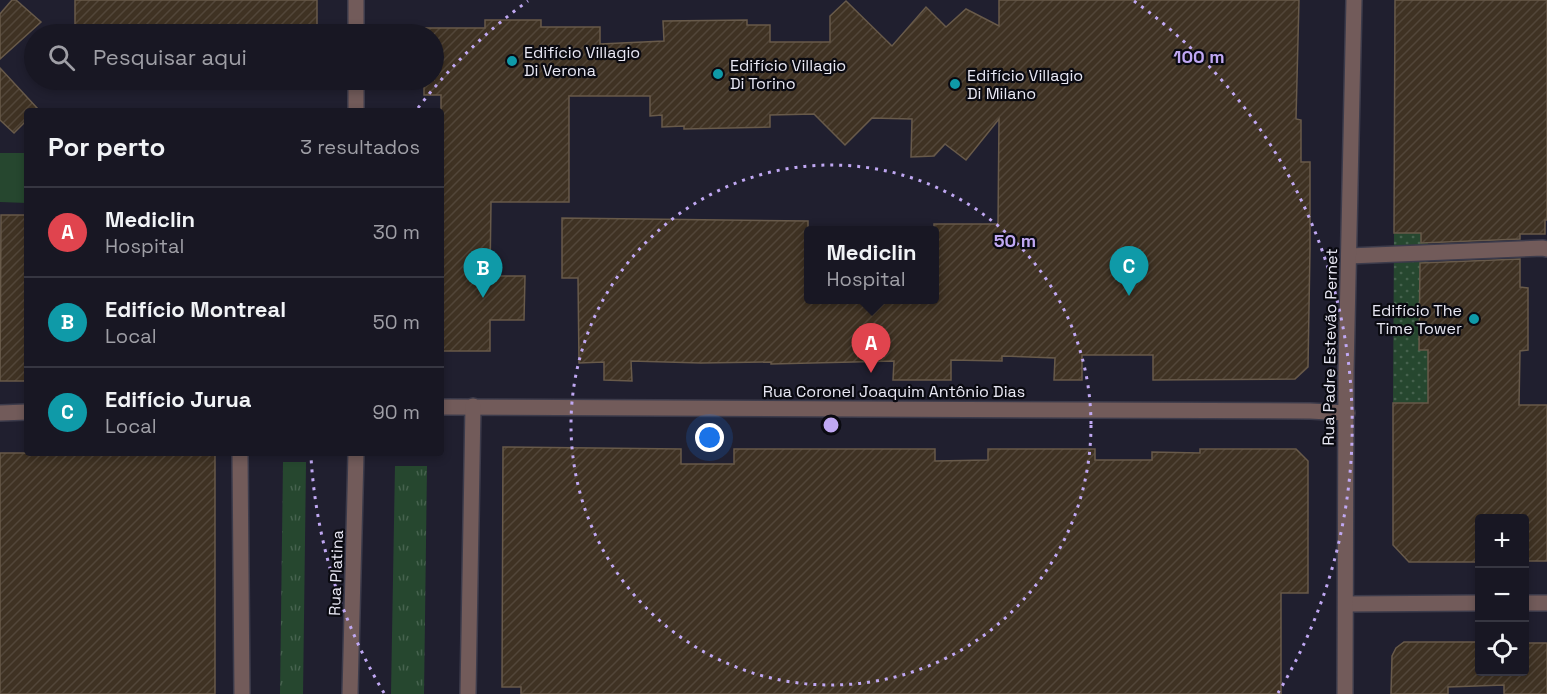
<!DOCTYPE html>
<html lang="pt">
<meta charset="utf-8">
<style>
:root{--surface:#181723;--page:#21202b;--text:#f1f3f6;--muted:#9f9fa6;--line:#363641;--accent:#2563eb}
body{margin:0;font-family:"Space Grotesk",sans-serif;background:var(--page);color:var(--text)}
.controls{position:absolute;right:18px;bottom:18px;display:grid;overflow:hidden;border-radius:6px;box-shadow:0 3px 9px #0003}
.controls button{width:54px;height:54px;display:grid;place-items:center;padding:0;border:0;border-bottom:2px solid var(--line);background:var(--surface);color:var(--text);font:30px sans-serif}
.you{position:absolute;left:710px;top:438px;width:21px;height:21px;margin:-15px;border:4px solid #fff;border-radius:50%;background:#1a73e8;box-shadow:0 0 0 9px #1a73e833}
.badge{display:grid;place-items:center;width:39px;height:39px;border-radius:50%;background:var(--accent);color:#fff;font-size:20px;font-weight:700}
.pin{position:absolute;translate:-50% -50px;filter:drop-shadow(0 2px 3px #0008)}
.pin::after{content:'';position:absolute;top:32px;width:21px;height:18px;background:inherit;clip-path:polygon(0 0,100% 0,50% 100%)}
.popup{position:absolute;left:804px;top:226px;width:135px;height:78px;box-sizing:border-box;display:grid;place-content:center;border-radius:6px;background:var(--surface);filter:drop-shadow(0 2px 4px #0005);font-size:20px;white-space:nowrap;color:var(--muted)}
.popup b{font-size:22px;color:var(--text)}
.popup::after{content:'';position:absolute;left:50%;top:100%;margin-left:-12px;border:12px solid transparent;border-top-color:var(--surface)}
.list{margin:0;padding:0;list-style:none}
h2{display:flex;justify-content:space-between;align-items:center;height:78px;margin:0;padding:0 24px;font-size:26px}
h2 small{font-size:20px;font-weight:400;color:var(--muted)}
.list li{display:grid;grid-template-columns:39px 1fr auto;gap:18px;align-items:center;box-sizing:border-box;height:90px;padding:0 24px;border-top:2px solid var(--line)}
.list b{display:block;font-size:22px;white-space:nowrap}
.list p{margin:0;font-size:20px;white-space:nowrap;color:var(--muted)}
.list em{font-size:20px;font-style:normal;color:var(--muted)}
.icon{flex:none;width:33px;height:33px;fill:none;stroke:currentColor;stroke-width:2;stroke-linecap:round;stroke-linejoin:round}
.map{position:relative;flex:none;width:1547px;height:694px;overflow:hidden}
.search{position:absolute;background:var(--surface);box-shadow:0 3px 9px #0003;left:24px;top:24px;width:420px;height:66px;display:flex;align-items:center;gap:15px;box-sizing:border-box;padding:0 21px;border-radius:33px;color:var(--muted);font-size:22px}
.panel{position:absolute;background:var(--surface);box-shadow:0 3px 9px #0003;left:24px;top:108px;width:420px;height:348px;border-radius:6px}
.map>svg:first-child{display:block}
</style>
<div class="map">
<svg width="1547" height="694" viewBox="0 0 1547 694">
<defs>
<pattern id="park-tufts" width="24" height="20" patternUnits="userSpaceOnUse" patternTransform="scale(1.5)"><rect width="24" height="20" fill="#26472f"/><path d="M3 7l-1-3M5 7V3M7 7l1-3M15 17l-1-3M17 17v-4M19 17l1-3" fill="none" stroke="#46624e"/></pattern>
<pattern id="garden-dots" width="8" height="8" patternUnits="userSpaceOnUse" patternTransform="scale(1.5)"><rect width="8" height="8" fill="#26472f"/><path d="M2 2h.1M6 6h.1" fill="none" stroke="#46624e" stroke-width="1.8" stroke-linecap="round"/></pattern>
<pattern id="building-hatch" width="6" height="6" patternUnits="userSpaceOnUse" patternTransform="scale(1.5)"><rect width="6" height="6" fill="#3f3223"/><path d="M-1 1l2-2M0 6l6-6M5 7l2-2" fill="none" stroke="#524639"/></pattern>
</defs>
<rect width="100%" height="100%" fill="#201f2f"/>
<path fill="#26472f" d="M0,153H27V203L0,202Z"/>
<g fill="url(#park-tufts)">
<path d="M283,462H306L303,694H280Z"/>
<path d="M395,466H427L424,694H391Z"/>
</g>
<path fill="url(#garden-dots)" d="M1394,233H1428V283H1420L1419,350H1428V403H1393Z"/>
<g fill="url(#building-hatch)" stroke="#685a4a" stroke-width="1.5">
<path d="M12,0H16L41,22L0,59V14Z"/>
<path d="M75,0H317V34H102V31H75Z"/>
<path d="M999,0H1299L1296,119L1301,120V162H1310V249L1308,367L1295,379L1153,380V355H1082V380H1054L1055,358L1002,356V361L951,360V380H893L894,361L771,364V362L701,363L631,361L632,381L604,380V362L579,363L578,278H562V218L808,221V300H934V224H998L999,119L966,160L945,144L934,156L911,157L912,119L872,118L845,145L814,114L770,115V127L684,129V126L662,127V115L650,116V96H569V202H491L490,276H525L524,320H490V351H441V95H424V80H434V34H424V28H485V20H541V27H600V44L664,41L663,21L747,20V25H770V42H830V16L846,1L892,46L926,7L946,27L966,9L999,26Z"/>
<path d="M1395,0H1547V220H1545V234H1520V239L1421,243V233H1394Z"/>
<path d="M0,68L38,109L36,111H27V120L14,133L0,120Z"/>
<path d="M119,80H316V86L119,85Z"/>
<path d="M1,215H27V381H0Z"/>
<path d="M1520,259V287L1528,288V350L1520,351L1519,405H1547V561H1524V519H1479V562H1409L1393,545V403H1428V350H1419L1420,263Z"/>
<path d="M503,447L681,449V464H734V449H935V461L988,460V449H1095V460H1152V452L1200,453V449H1296L1308,461V593H1281V694H521V687H502Z"/>
<rect x="0" y="453" width="215" height="241"/>
<path d="M1404,642H1479V672H1524V643H1547V694H1504V685L1448,687V694H1391L1392,656L1396,648Z"/>
</g>
<g fill="none" stroke-linecap="round" stroke-linejoin="round">
<g stroke="#3c3b4b" stroke-width="18">
<g id="minor">
<path d="M356,0V34"/>
<path d="M356,80V111"/>
<path d="M1349,256L1543,248L1547,249"/>
<path d="M441,407L1310,411L1347,413"/>
<path d="M0,413L27,412"/>
<path d="M240,453L242,694"/>
<path d="M1524,603H1547"/>
<path d="M1346,604L1480,603"/>
<path d="M350,694L356,453"/>
<path d="M468,694L473,406"/>
<path d="M1345,694L1346,372L1354,0"/>
</g>
</g>
<use href="#minor" stroke="#725b5a" stroke-width="15"/>
</g>
<g fill="none" stroke="#c0a8f3" stroke-width="3" stroke-dasharray="3 6">
<circle cx="831" cy="425" r="260"/>
<path d="M384 693A521 521 0 0 1 311 457M418 108A521 521 0 0 1 528 1M1134 1A521 521 0 0 1 1278 693"/>
</g>
<g fill="#0f9aa8" stroke="#0a0a11" stroke-width="2">
<circle cx="512" cy="61" r="6"/>
<circle cx="718" cy="74" r="6"/>
<circle cx="955" cy="84" r="6"/>
<circle cx="1474" cy="319" r="6"/>
</g>
<g text-anchor="middle" dominant-baseline="central" stroke-width="4.5" stroke-linejoin="round" paint-order="stroke">
<g font-size="16" fill="#e9e8f4" stroke="#0a0a11" text-anchor="start">
<text x="524" y="52">Edifício Villagio<tspan x="524" dy="18">Di Verona</tspan></text>
<text x="730" y="65">Edifício Villagio<tspan x="730" dy="18">Di Torino</tspan></text>
<text x="967" y="75">Edifício Villagio<tspan x="967" dy="18">Di Milano</tspan></text>
<text x="1462" y="310" text-anchor="end">Edifício The<tspan x="1462" dy="18">Time Tower</tspan></text>
</g>
<g font-size="16" fill="#e9e8f4" stroke="#0a0a11">
<text transform="translate(1330 347) rotate(-89)">Rua Padre Estevão Pernet</text>
<text x="894" y="391">Rua Coronel Joaquim Antônio Dias</text>
<text transform="translate(336 573) rotate(-88)">Rua Platina</text>
</g>
</g>
<circle cx="831" cy="425" r="9" fill="#c0a8f3" stroke="#0a0a11" stroke-width="3"/>
<g font-size="18" text-anchor="middle" font-weight="bold" fill="#c0a8f3" stroke="#0a0a11" stroke-width="4.5" stroke-linejoin="round" paint-order="stroke">
<text x="1199" y="63">100 m</text>
<text x="1015" y="247">50 m</text>
</g>
</svg>
<div class="controls">
<button>+</button>
<button>−</button>
<button><svg class="icon" aria-label="locate" viewBox="0 0 24 24"><circle cx="12" cy="12" r="6"/><path d="M12 2v4M12 18v4M2 12h4M18 12h4"/></svg></button>
</div>
<div class="you"></div>
<div class="pin badge" style="left:871px;top:373px;background:#e0444e">A</div>
<div class="popup"><b>Mediclin</b>Hospital</div>
<div class="pin badge" style="left:483px;top:298px;background:#0f9aa8">B</div>
<div class="pin badge" style="left:1129px;top:296px;background:#0f9aa8">C</div>
<div class="search"><svg class="icon" aria-label="search" viewBox="0 0 24 24"><circle cx="10" cy="10" r="6"/><path d="M15 15l6 6"/></svg>Pesquisar aqui</div>
<section class="panel">
<h2>Por perto<small>3 resultados</small></h2>
<ul class="list">
<li><span class="badge" style="background:#e0444e">A</span><div><b>Mediclin</b><p>Hospital</p></div><em>30 m</em></li>
<li><span class="badge" style="background:#0f9aa8">B</span><div><b>Edifício Montreal</b><p>Local</p></div><em>50 m</em></li>
<li><span class="badge" style="background:#0f9aa8">C</span><div><b>Edifício Jurua</b><p>Local</p></div><em>90 m</em></li>
</ul>
</section>
</div>
